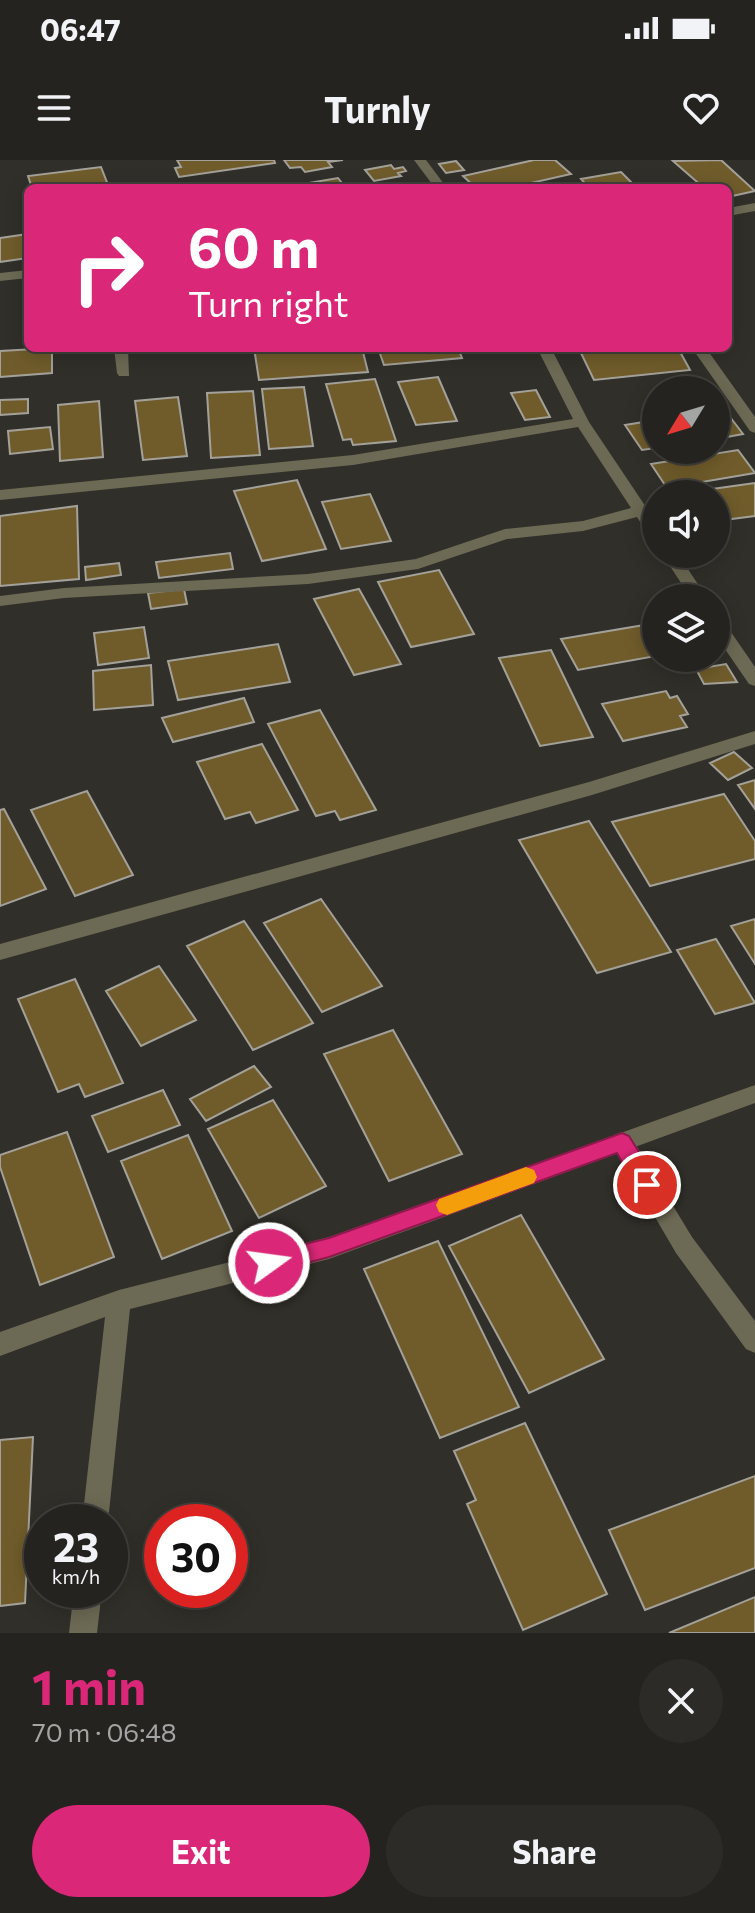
<!DOCTYPE html>
<meta charset="utf-8">
<style>
:root{--surface:#25231f;--page:#2d2b28;--text:#f1f3f6;--muted:#a3a4a4;--line:#42403d;--accent:#db2777}
body{margin:0;font-family:Commissioner,sans-serif;background:var(--page);color:var(--text);height:100vh;display:flex;flex-direction:column;font-size:30px;white-space:nowrap}
*{box-sizing:border-box;margin:0}
p{font-size:26px;color:var(--muted)}
.icon{flex:none;width:44px;height:44px;fill:none;stroke:currentColor;stroke-width:2;stroke-linecap:round;stroke-linejoin:round}
.map{position:relative;height:1473px;overflow:hidden}
.details{display:flex;flex-direction:column;background:var(--surface);flex:1}
.details>*{flex:none}
.guide{position:absolute;left:24px;top:24px;width:708px;height:168px;border-radius:12px;box-shadow:0 4px 20px #0003,0 0 0 2px var(--line);background:#db2777;color:#fff;overflow:hidden}
.needle{width:52px;rotate:232deg}
.buttons{position:absolute;left:642px;top:216px;display:grid;gap:16px}
.buttons a{display:grid;place-items:center;width:88px;height:88px;border-radius:50%;background:var(--surface);box-shadow:0 4px 20px #0003,0 0 0 2px var(--line);font-size:40px}
.speed{position:absolute;left:24px;top:1344px;display:flex;gap:16px;font-size:40px;font-weight:700;text-align:center}
.speed>*{display:grid;place-content:center;width:104px;height:104px;border-radius:50%;background:var(--surface);box-shadow:0 4px 20px #0003,0 0 0 2px var(--line);line-height:1}
.speed small{font-size:20px;font-weight:400}
.speed .limit{border:12px solid #d22;background:#fff;color:#111}
.pin{position:absolute;display:grid;place-items:center;width:68px;height:68px;color:#fff;margin:-34px;border:4px solid #fff;border-radius:50%;box-shadow:0 2px 8px #0007}
.me{position:absolute;width:88px;margin:-44px;rotate:76deg;stroke-linejoin:round;filter:drop-shadow(0 0 6px #0008)}
.turn{display:flex;align-items:center;gap:28px;height:168px;padding:0 32px;font-size:36px}
.turn .icon{width:104px;height:104px;stroke-width:2.5}
.turn b{display:block;font-size:56px;line-height:68px}
.round{display:grid;place-items:center;flex:none;width:84px;height:84px;border-radius:42px;background:var(--page)}
.headline{display:flex;align-items:center;justify-content:space-between;height:136px;padding:0 32px}
h1{font-size:48px;font-weight:700;line-height:60px;color:var(--accent)}
.cta{display:flex;gap:16px;margin-top:auto;padding:16px 32px}
.cta a{flex:1;height:92px;border-radius:48px;background:var(--accent);color:#fff;font-size:32px;font-weight:700;line-height:92px;text-align:center}
.cta a+a{background:var(--page);color:var(--text)}
.status{display:flex;justify-content:space-between;align-items:center;height:56px;padding:0 40px;background:var(--surface);direction:ltr}
.status svg{height:22px;fill:currentColor}
header{display:flex;justify-content:space-between;align-items:center;height:104px;padding:0 32px;background:var(--surface);font-size:36px;font-weight:700}
.map>svg:first-child{display:block}
.building{fill:#705c2b;stroke:#a3a19a;stroke-width:2}
.lines{fill:none;stroke-linecap:round;stroke-linejoin:round}
.service{fill:#6c6954;fill-rule:evenodd}
.minor{fill:#6c6954;fill-rule:evenodd}
.route{fill:#db2777;stroke:#8e194d;stroke-width:2}
.slow{fill:#f59e0b}
</style>
<div class="status"><b>06:47</b><svg viewBox="0 0 49 12"><path d="M0 12V9h3v3zM5 12V6h3v6zM10 12V3h3v9zM15 12V0h3v12zM26 1h20v11H26zM47 4h2v5h-2z"/></svg></div>
<header><svg class="icon" aria-label="menu" viewBox="0 0 24 24"><path d="M4 6h16M4 12h16M4 18h16"/></svg>Turnly<svg class="icon" aria-label="heart" viewBox="0 0 24 24"><path d="M12 20l-8-8c-3-5 5-10 8-4 3-6 11-1 8 4z"/></svg></header>
<div class="map">
<svg width="755" height="1473" viewBox="0 0 755 1473">
<rect width="100%" height="100%" fill="#312f29"/>
<path class="building" d="M177,0h97l1,3 -96,14 -4,-9 6,-1z
M284,0h59l-15,2 4,5 -27,5 -4,-5 -11,1z
M534,0h21l16,14 -62,14h-33l-13,-12z
M721,0l34,31 -27,6v-9h-24l-31,-27z
M456,1l8,9 -18,3 -7,-9z
M391,5l3,4 9,-2 3,4 -8,2 3,3 -27,5 -9,-11z
M101,7l7,18 -9,3h-67l-4,-12z
M621,12l16,16h-48l-8,-9z
M338,18l8,10h-40l-3,-4z
M28,74v24l-28,4v-24z
M52,188v25l-52,4v-26z
M254,188h108l6,24 -109,8z
M378,188h80l4,10 -78,7z
M635,188h43l12,22 -96,10 -13,-27z
M438,217l19,44 -41,4 -18,-43z
M375,219l21,62 -43,4 -2,-6 -8,1 -17,-56z
M304,227l9,59 -44,3 -7,-60z
M536,230l14,27 -25,3 -14,-27z
M253,231l7,64 -49,3 -4,-65z
M178,237l9,59 -44,4 -8,-59z
M28,239v14l-28,2v-15z
M99,241l4,56 -43,4 -2,-56z
M724,249l19,25 -27,5v-28z
M656,260v28l-14,2 -17,-25z
M50,267l3,22 -43,5 -2,-23z
M738,290l17,23 -88,15 -16,-24z
M297,320l29,69 -64,12 -28,-70z
M755,323v33l-39,5v-27h-40z
M370,334l21,47 -50,8 -19,-47z
M77,346l2,73 -79,7v-70z
M230,393l3,16 -74,9 -3,-16z
M119,403l2,12 -35,5 -1,-13z
M439,410l35,64 -63,13 -33,-65z
M184,429l3,15 -36,5 -3,-16z
M359,429l42,75 -47,11 -40,-76z
M656,463v33l-78,14 -17,-31z
M144,467l5,31 -51,7 -4,-32z
M278,484l12,38 -112,18 -10,-39z
M551,490l42,87 -53,9 -41,-88z
M726,504l11,18 -33,2 -8,-15z
M151,505l2,40 -59,5 -1,-39z
M666,531l4,7 7,-2 11,18 -8,2 7,11 -64,14 -21,-37z
M244,538l10,24 -81,20 -11,-24z
M320,550l56,100 -36,10 -5,-9 -19,5 -48,-92z
M262,584l36,66 -42,13 -6,-11 -25,7 -28,-57z
M734,592l18,16 -24,12 -18,-17z
M755,620v29l-17,-24z
M87,631l46,84 -58,21 -44,-86z
M724,634l31,47v18l-105,27 -38,-64z
M4,649l42,80 -46,17v-96z
M589,661l82,131 -74,21 -78,-133z
M321,739l61,87 -60,26 -58,-89z
M755,759v45l-24,-38z
M244,761l69,102 -60,27 -66,-104z
M716,779l39,64 -40,11 -38,-64z
M159,806l37,54 -55,26 -35,-55z
M75,819l48,104 -38,14 -6,-13 -21,8 -40,-93z
M393,870l69,124 -73,27 -65,-127z
M254,906l17,21 -65,34 -16,-22z
M163,930l17,35 -72,27 -16,-36z
M273,940l53,86 -67,32 -51,-89z
M67,972l47,125 -74,28 -40,-118v-12z
M188,975l44,96 -70,28 -41,-98z
M521,1055l83,144 -75,34 -80,-147z
M438,1081l81,166 -79,31 -76,-169z
M525,1263l82,171 -84,36 -56,-126 9,-4 -22,-49z
M33,1277l-8,166 -25,3v-166z
M755,1316v92l-110,42 -36,-80z
M755,1437v36h-86z"/>
<g class="lines">
<path class="service" d="M622,972l8,3 62,102 63,84v32l-9,-4 -70,-96 -65,-111 3,-7z"/>
<path class="minor" d="M414,0h12l21,28h-12z
M755,43v8l-27,5v-8z
M28,110v8l-28,3v-8z
M114,188h14l1,28h-10l-2,-3z
M537,188h14l38,74 67,100v17l-6,-2 -13,-20 -54,14 -76,8 -89,30 -110,15 -244,14 -64,8v-10l64,-8 244,-14 108,-15 89,-30 78,-8 48,-13 -53,-81 -225,38 -353,35v-10l353,-35 220,-36z
M692,188h14l49,69v16l-5,-2z
M662,394h16l29,44h-16z
M716,457l6,2 33,48v19l-6,-2 -33,-48z
M755,571v13l-163,51 -592,165v-16l589,-162z
M755,925v18l-426,156 -199,50 -22,213h-26l23,-205 -105,39v-24l119,-42 210,-53z
M74,1430h28l-5,43h-28z"/>
</g>
<path class="route" d="M622,973l7,3 26,42 3,7 -3,6c-20,7 -29,-24 -38,-38l-288,104 -60,16 -8,-3 -3,-7 3,-7 8,-3 60,-15z"/>
<path class="slow" d="M526,1007l8,3 3,7 -3,6 -87,32 -8,-3 -3,-7 3,-6z"/>
</svg>
<div class="buttons">
<a><svg class="needle" viewBox="-14 -14 28 28"><path d="M0-13l5 13h-10z" fill="#e53935"/><path d="M0 13l5-13h-10z" fill="#a3a4a4"/></svg></a>
<a><svg class="icon" aria-label="sound" viewBox="0 0 24 24"><path d="M4 9h4l5-4v14l-5-4H4zM17 9q2 3 0 6"/></svg></a>
<a><svg class="icon" aria-label="layers" viewBox="0 0 24 24"><path d="M12 4l9 5-9 5-9-5zM3 14l9 5 9-5"/></svg></a>
</div>
<div class="speed"><div>23<small>km/h</small></div><div class="limit">30</div></div>
<div class="pin" style="left:647px;top:1025px;background:#d93025"><svg class="icon" aria-label="arrive" viewBox="0 0 24 24"><path d="M6 21V4h12l-3 4 3 4H6"/></svg></div>
<svg class="me" style="left:269px;top:1103px" viewBox="-20 -20 40 40"><circle r="17" fill="#db2777" stroke="#fff" stroke-width="3"/><path d="M0-11L8 9 0 5-8 9z" fill="#fff"/></svg>
<div class="guide">
<div class="turn"><svg class="icon" aria-label="right" viewBox="0 0 24 24"><path d="M7 20v-9h11M14 6l5 5-5 5"/></svg><div><b>60 m</b>Turn right</div></div>
</div>
</div>
<section class="details">
<div class="headline"><div><h1>1 min</h1><p>70 m · 06:48</p></div><a class="round"><svg class="icon" aria-label="close" viewBox="0 0 24 24"><path d="M6 6l12 12M18 6L6 18"/></svg></a></div>
<div class="cta"><a>Exit</a><a>Share</a></div>
</section>
